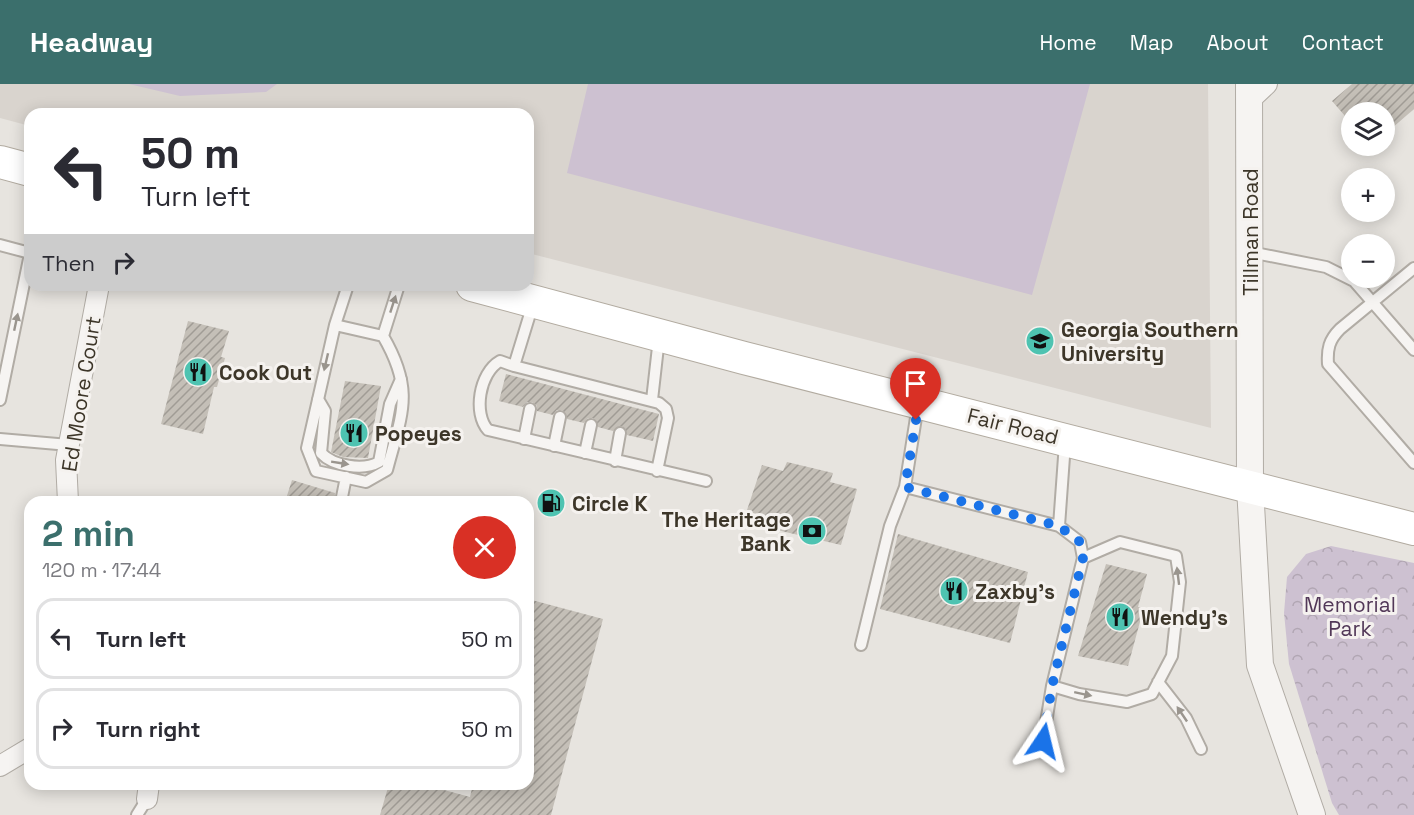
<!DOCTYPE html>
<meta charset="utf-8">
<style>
:root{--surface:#fff;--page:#f2f2f3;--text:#2b2b33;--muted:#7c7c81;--line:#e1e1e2;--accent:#3b6f6c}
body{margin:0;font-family:"Space Grotesk",sans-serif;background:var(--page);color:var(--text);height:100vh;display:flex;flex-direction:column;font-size:22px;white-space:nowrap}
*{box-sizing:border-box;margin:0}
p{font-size:20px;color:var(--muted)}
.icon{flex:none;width:33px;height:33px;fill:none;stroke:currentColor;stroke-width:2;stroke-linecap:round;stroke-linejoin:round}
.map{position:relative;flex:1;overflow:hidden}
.sheet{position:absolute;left:24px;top:412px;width:510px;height:294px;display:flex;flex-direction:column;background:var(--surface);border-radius:18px;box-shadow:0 3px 15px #0003}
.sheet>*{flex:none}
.top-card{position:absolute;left:24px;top:24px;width:510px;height:183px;border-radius:18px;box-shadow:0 3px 15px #0003;background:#fff;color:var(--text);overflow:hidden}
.tools{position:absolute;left:1341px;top:18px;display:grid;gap:12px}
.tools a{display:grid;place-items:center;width:54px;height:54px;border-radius:50%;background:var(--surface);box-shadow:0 3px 15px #0003;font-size:30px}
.pin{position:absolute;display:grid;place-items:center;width:51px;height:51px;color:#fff;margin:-62px -26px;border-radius:50% 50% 50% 0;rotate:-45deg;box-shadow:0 0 6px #0007}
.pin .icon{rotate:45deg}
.me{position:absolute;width:66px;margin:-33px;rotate:10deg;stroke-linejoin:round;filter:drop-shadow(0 0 4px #0008)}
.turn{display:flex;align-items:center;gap:21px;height:126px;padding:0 18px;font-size:27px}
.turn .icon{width:78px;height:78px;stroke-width:2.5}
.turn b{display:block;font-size:42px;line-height:51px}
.then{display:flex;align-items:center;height:57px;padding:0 18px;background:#0003;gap:12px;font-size:22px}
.round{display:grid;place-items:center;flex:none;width:63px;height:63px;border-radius:32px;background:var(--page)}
.head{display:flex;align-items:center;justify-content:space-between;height:102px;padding:0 18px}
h1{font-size:36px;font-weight:700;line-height:45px;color:var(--accent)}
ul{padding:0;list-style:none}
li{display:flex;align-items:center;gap:18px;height:81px;margin:0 12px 9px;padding:0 6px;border:3px solid var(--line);border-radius:18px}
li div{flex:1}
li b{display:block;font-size:22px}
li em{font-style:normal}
header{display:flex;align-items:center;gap:36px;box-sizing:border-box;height:84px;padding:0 30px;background:var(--accent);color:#fff}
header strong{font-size:28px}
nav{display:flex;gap:33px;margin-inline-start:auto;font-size:21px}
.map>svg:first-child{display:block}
.built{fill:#d9d4ce}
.park{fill:url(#park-crowns)}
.garden{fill:#cdc1d1}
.building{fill:url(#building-hatch)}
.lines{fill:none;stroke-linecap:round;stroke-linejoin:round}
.service-casing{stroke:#b1aca5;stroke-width:14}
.minor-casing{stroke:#b1aca5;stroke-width:22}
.tertiary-casing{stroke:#b1aca5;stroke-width:28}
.primary-casing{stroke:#b2aba0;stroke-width:34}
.service{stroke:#f6f4f2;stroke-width:10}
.minor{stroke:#f6f4f2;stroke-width:20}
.tertiary{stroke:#f6f4f2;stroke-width:26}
.primary{stroke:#fff;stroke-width:32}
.oneway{fill:#9a958e}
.route{stroke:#1a73e8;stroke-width:10;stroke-dasharray:0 18}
.labels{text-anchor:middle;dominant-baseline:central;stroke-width:6;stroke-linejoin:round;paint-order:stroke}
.street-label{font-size:21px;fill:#3d3629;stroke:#f5f2ef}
.poi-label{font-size:21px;font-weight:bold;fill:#3d3629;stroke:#f5f2ef;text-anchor:start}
.park-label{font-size:21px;fill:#523858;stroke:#f5f2ef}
</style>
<header>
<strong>Headway</strong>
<nav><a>Home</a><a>Map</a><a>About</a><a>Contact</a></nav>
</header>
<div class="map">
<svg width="1414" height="731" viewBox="0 0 1414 731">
<defs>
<pattern id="park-crowns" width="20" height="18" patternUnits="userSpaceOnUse" patternTransform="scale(1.5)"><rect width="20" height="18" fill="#cdc1d1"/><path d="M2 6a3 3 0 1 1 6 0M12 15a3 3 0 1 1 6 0" fill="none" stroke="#b1a6b3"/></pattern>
<pattern id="building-hatch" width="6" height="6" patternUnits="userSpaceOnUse" patternTransform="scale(1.5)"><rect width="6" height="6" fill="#c4bfb7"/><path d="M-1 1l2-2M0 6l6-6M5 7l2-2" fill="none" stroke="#a09c95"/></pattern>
</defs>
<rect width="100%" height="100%" fill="#e7e4df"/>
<path class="built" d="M0,0h1208l3,344 -683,-175v-139h-498v12l-30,-8z"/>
<path class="park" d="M1331,462l83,17v252h-75l-7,-12 -43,-139 -5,-51 3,-36 19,-23z"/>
<path class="garden" d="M129,0h148l-11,8 -86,4z
M588,0h502l-58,211 -465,-122z"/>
<path class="building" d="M1352,0h62v25l-30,26v-23h-32v12l-20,-23z
M188,237l41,10 -8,26 4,1 -8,29h-3l-11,47 -42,-10z
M506,290l153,40 -6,27 -26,-6 -5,-9 -9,5 -15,-4 -5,-9h-5l-4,5 -17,-4 -5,-9h-5l-4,5 -16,-4v-5l-5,-4h-5l-4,5 -24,-6z
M345,297l36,5 -13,72 -25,-1 -12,-5z
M787,378l46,11 -3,9 27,7 -16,56 -98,-23 19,-57 21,6z
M292,396l43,13 -1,9h-49z
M898,450l130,38 -18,71 -130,-34z
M1106,480l41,10 -9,33h6l-16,59 -50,-10z
M528,515l75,20 -52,196h-171l9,-31h33l48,13 3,-13h55z"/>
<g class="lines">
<g class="service-casing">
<path id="service" d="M0,161l30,8
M1250,168l76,15 28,14 60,69
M1414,184l-74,61c-11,11 -13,20 -12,35l86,99
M348,201l-13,40 -28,123 9,23 50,11 21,-12c15,-57 28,-79 -4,-134l16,-51
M533,220l-19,62 -14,-5c-21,12 -27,53 -12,69l218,51
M335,241l48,11
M514,282l145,37 7,6 2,9 -11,53
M318,315l7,12 -4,42c12,13 42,18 58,9l11,-58 11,-25
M0,316l30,-146
M652,316l7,-62
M918,321l-13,82 154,39 6,-83
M0,355l69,6
M524,355l6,-30
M554,362l6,-29
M585,369l6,-28
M615,377l5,-28
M341,418l5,-25
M1059,442l21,16 3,16 -31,128 27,8 48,8 25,-8 20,-38 8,-74 -4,-26 -56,-14 -37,16
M861,561l29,-119 15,-39
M1158,598l28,36 15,31
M1043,657l9,-55
M137,731l10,-16"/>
</g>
<g class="minor-casing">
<path id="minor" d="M1250,16l17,-16
M68,418l-2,-42 33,-175
M0,682l30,-18
M147,715l2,-15"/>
</g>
<g class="tertiary-casing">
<path id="tertiary" d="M1249,0l1,403 10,178 52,150"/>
</g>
<g class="primary-casing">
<path id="primary" d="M0,78l30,8
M472,201l272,73 670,171"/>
</g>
<use href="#service" class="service"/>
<use href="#minor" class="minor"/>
<use href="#tertiary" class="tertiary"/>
<use href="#primary" class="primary"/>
</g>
<defs><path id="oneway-solid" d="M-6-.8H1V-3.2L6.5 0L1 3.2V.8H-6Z" transform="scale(1.5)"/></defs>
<g class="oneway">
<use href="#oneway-solid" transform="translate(393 220) rotate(-72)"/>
<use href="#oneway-solid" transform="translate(16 238) rotate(-78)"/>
<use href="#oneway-solid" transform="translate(326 278) rotate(103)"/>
<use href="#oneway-solid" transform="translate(340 379) rotate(9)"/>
<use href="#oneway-solid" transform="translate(1178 492) rotate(-97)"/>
<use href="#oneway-solid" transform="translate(1083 610) rotate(12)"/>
<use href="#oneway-solid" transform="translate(1182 630) rotate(-124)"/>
</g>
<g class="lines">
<path class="route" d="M916,336l-11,67 154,39 21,16 3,16 -31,128 -9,55"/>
</g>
<defs>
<g id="university-disc" transform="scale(1.5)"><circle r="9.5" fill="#4ec3b1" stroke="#f5f2ef"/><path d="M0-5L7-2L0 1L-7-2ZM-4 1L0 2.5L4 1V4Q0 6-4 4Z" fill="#111"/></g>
<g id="restaurant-disc" transform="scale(1.5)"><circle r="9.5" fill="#4ec3b1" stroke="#f5f2ef"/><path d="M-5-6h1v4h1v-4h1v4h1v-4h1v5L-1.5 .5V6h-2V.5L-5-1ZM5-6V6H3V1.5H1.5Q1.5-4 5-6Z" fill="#111"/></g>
<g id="fuel-disc" transform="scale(1.5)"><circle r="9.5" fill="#4ec3b1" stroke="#f5f2ef"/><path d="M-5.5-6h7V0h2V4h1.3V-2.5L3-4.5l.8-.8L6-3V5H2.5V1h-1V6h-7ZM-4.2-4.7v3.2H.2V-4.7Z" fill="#111"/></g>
<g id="bank-disc" transform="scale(1.5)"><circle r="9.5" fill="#4ec3b1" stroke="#f5f2ef"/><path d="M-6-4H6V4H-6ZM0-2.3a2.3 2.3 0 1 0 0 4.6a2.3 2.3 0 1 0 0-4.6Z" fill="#111"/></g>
</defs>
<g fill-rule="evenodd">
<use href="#university-disc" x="1040" y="257"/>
<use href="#restaurant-disc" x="198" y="288"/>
<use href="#restaurant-disc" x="354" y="349"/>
<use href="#fuel-disc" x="551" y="419"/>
<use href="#bank-disc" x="812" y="447"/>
<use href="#restaurant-disc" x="954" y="507"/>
<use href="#restaurant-disc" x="1120" y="533"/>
</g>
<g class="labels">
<g class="street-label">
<text transform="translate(1250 148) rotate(-90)">Tillman Road</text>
<text transform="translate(81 310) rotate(-81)">Ed Moore Court</text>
<text transform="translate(1013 342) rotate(14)">Fair Road</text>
</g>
<g class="poi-label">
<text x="1061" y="245">Georgia Southern<tspan x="1061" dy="24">University</tspan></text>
<text x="219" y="288">Cook Out</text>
<text x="375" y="349">Popeyes</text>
<text x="572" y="419">Circle K</text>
<text x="791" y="435" text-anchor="end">The Heritage<tspan x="791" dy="24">Bank</tspan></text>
<text x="975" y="507">Zaxby's</text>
<text x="1141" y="533">Wendy's</text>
</g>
<g class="park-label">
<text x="1350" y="520">Memorial<tspan x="1350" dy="24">Park</tspan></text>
</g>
</g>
</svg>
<div class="tools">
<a><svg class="icon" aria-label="layers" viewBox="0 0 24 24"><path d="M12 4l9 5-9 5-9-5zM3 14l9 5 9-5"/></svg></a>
<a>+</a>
<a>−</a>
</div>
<div class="pin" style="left:916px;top:336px;background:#d93025"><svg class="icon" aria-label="arrive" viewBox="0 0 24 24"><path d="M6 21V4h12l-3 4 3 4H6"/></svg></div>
<svg class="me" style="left:1043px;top:657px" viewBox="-20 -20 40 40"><path d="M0-17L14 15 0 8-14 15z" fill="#1a73e8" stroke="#fff" stroke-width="4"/></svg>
<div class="top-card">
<div class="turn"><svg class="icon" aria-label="left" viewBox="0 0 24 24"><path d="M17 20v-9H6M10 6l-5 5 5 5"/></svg><div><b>50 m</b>Turn left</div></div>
<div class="then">Then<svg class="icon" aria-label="right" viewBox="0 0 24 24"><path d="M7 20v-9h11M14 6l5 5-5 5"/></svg></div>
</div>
<section class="sheet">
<div class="head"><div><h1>2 min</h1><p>120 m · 17:44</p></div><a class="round" style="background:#d93025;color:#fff"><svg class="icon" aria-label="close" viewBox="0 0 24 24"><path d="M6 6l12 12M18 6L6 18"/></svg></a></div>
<ul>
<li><svg class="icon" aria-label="left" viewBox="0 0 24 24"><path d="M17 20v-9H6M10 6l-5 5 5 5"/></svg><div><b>Turn left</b></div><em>50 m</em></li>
<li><svg class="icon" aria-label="right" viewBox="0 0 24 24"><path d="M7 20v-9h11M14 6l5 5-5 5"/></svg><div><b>Turn right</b></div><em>50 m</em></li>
</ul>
</section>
</div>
